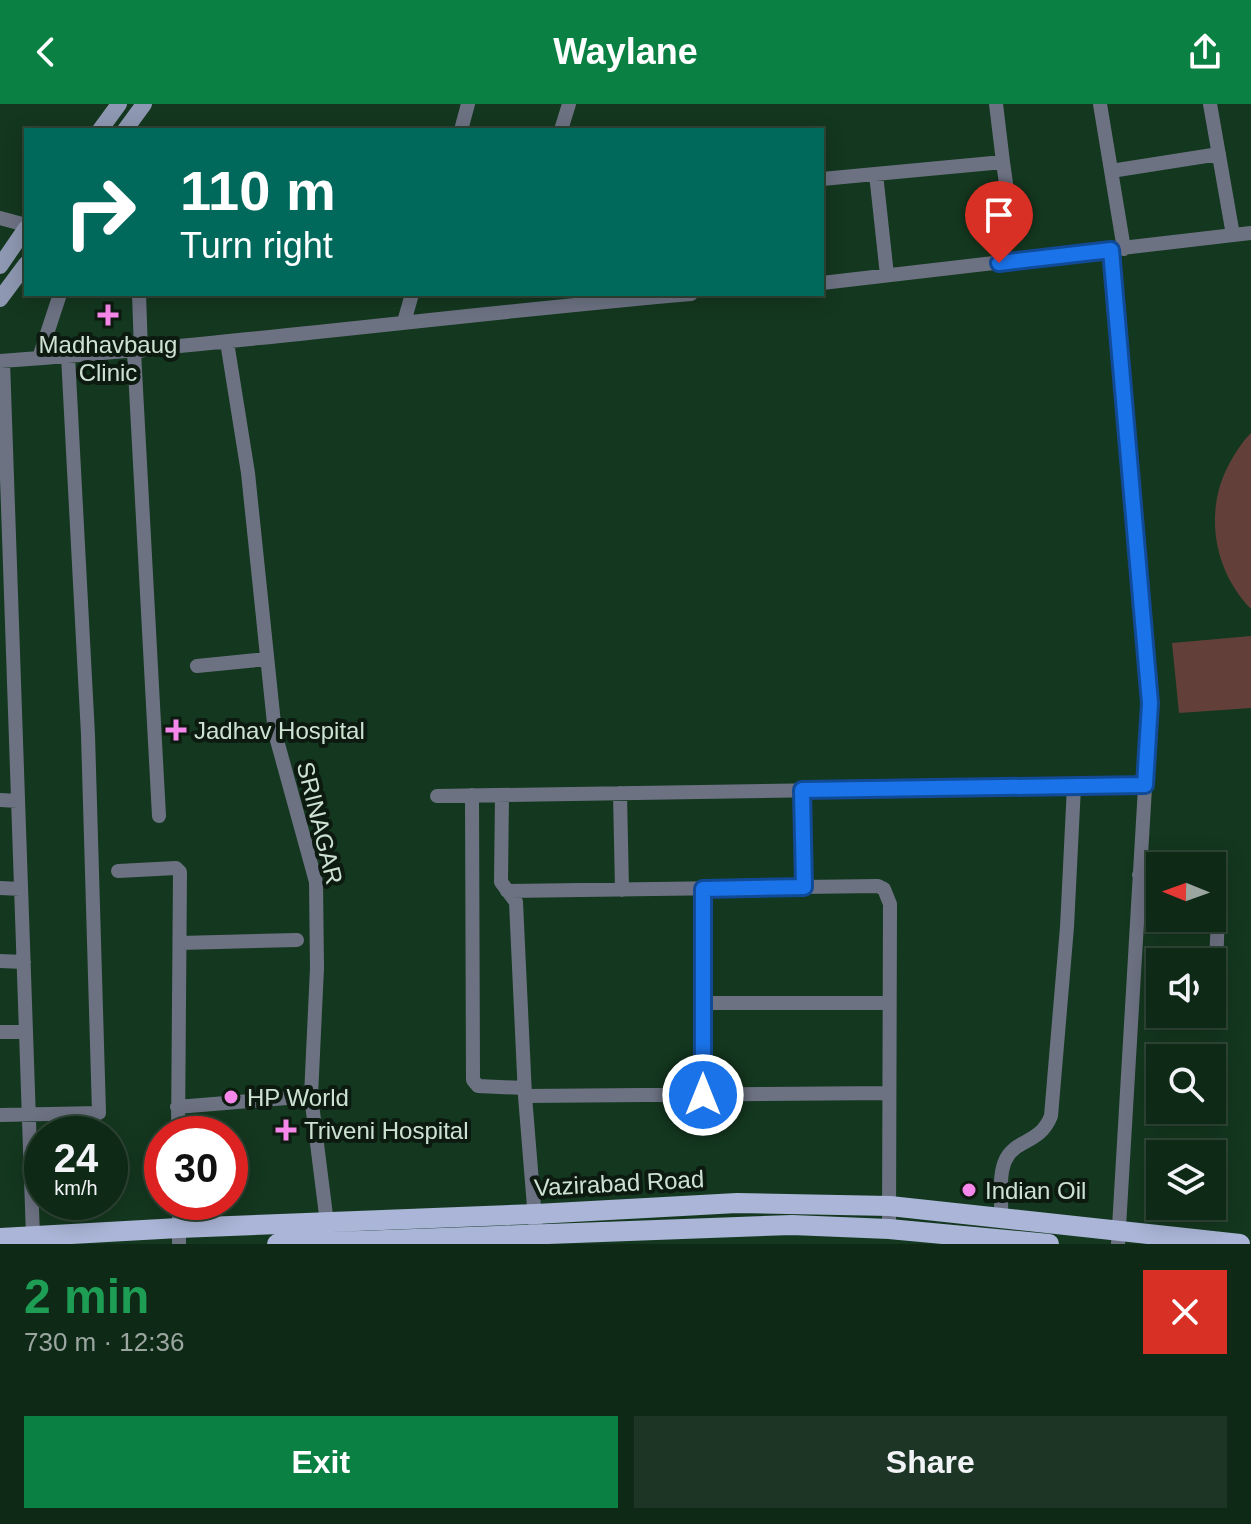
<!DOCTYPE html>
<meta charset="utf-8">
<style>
:root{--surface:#0f2917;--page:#1d3524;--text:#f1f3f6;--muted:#9ba6a1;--line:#2f4536;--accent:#0b8043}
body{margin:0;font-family:Helvetica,sans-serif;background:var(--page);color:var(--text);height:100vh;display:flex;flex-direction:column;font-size:30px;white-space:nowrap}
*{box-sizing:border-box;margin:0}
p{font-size:26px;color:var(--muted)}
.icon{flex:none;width:44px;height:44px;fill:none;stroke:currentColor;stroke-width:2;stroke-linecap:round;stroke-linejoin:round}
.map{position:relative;height:1140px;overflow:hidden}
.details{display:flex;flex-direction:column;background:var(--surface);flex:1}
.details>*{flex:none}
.top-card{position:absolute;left:24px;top:24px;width:800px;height:168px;border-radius:0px;box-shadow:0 4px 20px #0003,0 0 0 2px var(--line);background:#00695c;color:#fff;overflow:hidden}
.needle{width:52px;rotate:271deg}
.fabs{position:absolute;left:1146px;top:748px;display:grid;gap:16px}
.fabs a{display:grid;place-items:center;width:80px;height:80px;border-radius:0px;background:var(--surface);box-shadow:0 4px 20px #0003,0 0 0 2px var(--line);font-size:40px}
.speed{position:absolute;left:24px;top:1012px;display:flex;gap:16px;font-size:40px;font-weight:700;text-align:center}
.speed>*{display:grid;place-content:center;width:104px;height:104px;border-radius:50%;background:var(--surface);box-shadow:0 4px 20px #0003,0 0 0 2px var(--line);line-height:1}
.speed small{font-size:20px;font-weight:400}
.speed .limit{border:12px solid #d22;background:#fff;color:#111}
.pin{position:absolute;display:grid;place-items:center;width:68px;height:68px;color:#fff;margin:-82px -34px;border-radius:50% 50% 50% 0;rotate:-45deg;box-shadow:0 0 8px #0007}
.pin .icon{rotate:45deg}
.me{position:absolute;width:88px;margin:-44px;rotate:0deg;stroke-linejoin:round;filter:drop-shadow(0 0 6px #0008)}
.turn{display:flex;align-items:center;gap:28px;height:168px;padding:0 24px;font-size:36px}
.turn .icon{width:104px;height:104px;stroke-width:2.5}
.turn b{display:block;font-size:56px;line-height:68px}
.round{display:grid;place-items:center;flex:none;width:84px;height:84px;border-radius:0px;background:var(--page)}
.headline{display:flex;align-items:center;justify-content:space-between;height:136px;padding:0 24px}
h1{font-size:48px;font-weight:600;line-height:60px;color:#1e9e55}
.primary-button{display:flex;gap:16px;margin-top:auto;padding:16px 24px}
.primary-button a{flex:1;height:92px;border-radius:0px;background:var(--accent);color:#fff;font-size:32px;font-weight:600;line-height:92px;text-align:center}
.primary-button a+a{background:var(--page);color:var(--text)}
header{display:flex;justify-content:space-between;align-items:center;height:104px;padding:0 24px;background:var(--accent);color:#fff;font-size:36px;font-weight:600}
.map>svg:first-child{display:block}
.green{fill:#624039}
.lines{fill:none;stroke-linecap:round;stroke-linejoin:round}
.minor{stroke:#6d7283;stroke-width:14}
.secondary{stroke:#8f98b2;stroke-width:16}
.primary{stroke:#aab5d7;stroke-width:20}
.route-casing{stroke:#114b97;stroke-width:20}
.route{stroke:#1a73e8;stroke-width:14}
.poi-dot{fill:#f788eb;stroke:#0c1a10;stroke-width:3}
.labels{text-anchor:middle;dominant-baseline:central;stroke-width:8;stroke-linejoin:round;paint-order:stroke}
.poi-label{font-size:24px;fill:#cee2d2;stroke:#0c1a10;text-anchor:start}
.street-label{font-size:24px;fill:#cee2d2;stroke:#0c1a10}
</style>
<header><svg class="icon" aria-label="back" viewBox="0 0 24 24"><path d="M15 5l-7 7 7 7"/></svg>Waylane<svg class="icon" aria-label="share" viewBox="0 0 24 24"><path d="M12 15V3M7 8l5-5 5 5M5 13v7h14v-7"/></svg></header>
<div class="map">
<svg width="1251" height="1140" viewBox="0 0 1251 1140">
<rect width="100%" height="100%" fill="#14371f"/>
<path class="green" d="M1251,329v176c-39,-40 -48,-102 -19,-150 6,-10 11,-18 19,-26z
M1251,532v72l-72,5 -7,-70z"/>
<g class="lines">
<path class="minor" d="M1100,0l24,145
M1210,0l23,131
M461,26l7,-26
M561,26l8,-26
M1003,58l10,72
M1111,67l108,-17
M876,70l11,101
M822,75l181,-17 -7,-58
M0,114l26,7
M1111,146l39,453 -32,541
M822,179l429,-50
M139,190l2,57
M404,218l8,-28
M227,238l21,131 27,260 41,149 1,86 -6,128 17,135
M134,248l25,464
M39,254l21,-64
M0,257c231,-16 461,-47 691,-67
M3,257l30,876 3,6
M197,562l70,-7
M802,686l2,97
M620,689l2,97
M472,691l1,285 5,6 46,2
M502,691l-1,87 15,20 9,194 12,148
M437,692l708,-11
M0,696l18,1
M118,767l58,-3 4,4 -2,262
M1139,771l21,1
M1212,775l7,6 -4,110
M0,784l21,1
M703,785v206
M507,787l371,-5 6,3 6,15 -1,325
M180,839l117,-3
M0,857l24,1
M703,899h186
M0,928h26
M525,992l364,-3
M177,1003l134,-11
M0,1011l99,-2 -11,-378 -20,-379
M179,1098v42
M1001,1112c1,-17 -3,-42 5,-57 10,-20 34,-15 45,-43l16,-189 7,-141"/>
<path class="secondary" d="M100,26l19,-26
M125,26l19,-26
M0,162l26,-38
M0,195l26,-35"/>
<path class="primary" d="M0,1134l179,-10 357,-14 201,-11 153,3 350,38
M277,1140l515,-19 97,4 160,15"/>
</g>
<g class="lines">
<g class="route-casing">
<path id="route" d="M703,991v-206l101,-2 -2,-97 343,-5 5,-82 -39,-453 -112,13"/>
</g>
<use href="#route" class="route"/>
</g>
<g class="poi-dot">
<path d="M104 199h8v8h8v8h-8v8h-8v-8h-8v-8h8z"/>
<path d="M172 614h8v8h8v8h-8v8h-8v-8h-8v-8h8z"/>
<circle cx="231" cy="993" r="8"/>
<path d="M282 1014h8v8h8v8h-8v8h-8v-8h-8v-8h8z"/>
<circle cx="969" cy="1086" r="8"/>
</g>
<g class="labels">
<g class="poi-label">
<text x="108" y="240" text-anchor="middle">Madhavbaug<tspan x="108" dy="28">Clinic</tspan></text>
<text x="194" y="626">Jadhav Hospital</text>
<text x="247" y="993">HP World</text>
<text x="304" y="1026">Triveni Hospital</text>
<text x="985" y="1086">Indian Oil</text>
</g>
<g class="street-label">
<text transform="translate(320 719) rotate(76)">SRINAGAR</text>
<text transform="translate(619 1079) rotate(-3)">Vazirabad Road</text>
</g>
</g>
</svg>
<div class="fabs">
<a><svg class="needle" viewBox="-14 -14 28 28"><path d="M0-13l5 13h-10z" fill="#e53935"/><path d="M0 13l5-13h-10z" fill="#9ba6a1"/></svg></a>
<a><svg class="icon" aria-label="sound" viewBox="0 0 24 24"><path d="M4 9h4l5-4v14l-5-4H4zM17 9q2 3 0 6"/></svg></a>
<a><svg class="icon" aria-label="search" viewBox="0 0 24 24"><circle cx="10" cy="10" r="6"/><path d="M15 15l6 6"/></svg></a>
<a><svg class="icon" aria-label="layers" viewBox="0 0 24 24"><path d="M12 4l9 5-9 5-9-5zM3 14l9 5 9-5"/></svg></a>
</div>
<div class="speed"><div>24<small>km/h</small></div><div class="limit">30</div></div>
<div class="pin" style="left:999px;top:159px;background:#d93025"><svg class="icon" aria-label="arrive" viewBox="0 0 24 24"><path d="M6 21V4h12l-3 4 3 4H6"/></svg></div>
<svg class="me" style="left:703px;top:991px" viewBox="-20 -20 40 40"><circle r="17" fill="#1a73e8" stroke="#fff" stroke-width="3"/><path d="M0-11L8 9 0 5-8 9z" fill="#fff"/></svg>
<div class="top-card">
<div class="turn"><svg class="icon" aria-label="right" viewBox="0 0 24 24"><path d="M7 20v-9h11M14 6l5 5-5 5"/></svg><div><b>110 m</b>Turn right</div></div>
</div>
</div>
<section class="details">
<div class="headline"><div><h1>2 min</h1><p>730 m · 12:36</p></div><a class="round" style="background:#d93025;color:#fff"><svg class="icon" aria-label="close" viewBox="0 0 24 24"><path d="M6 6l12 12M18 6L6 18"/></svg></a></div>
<div class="primary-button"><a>Exit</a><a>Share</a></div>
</section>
